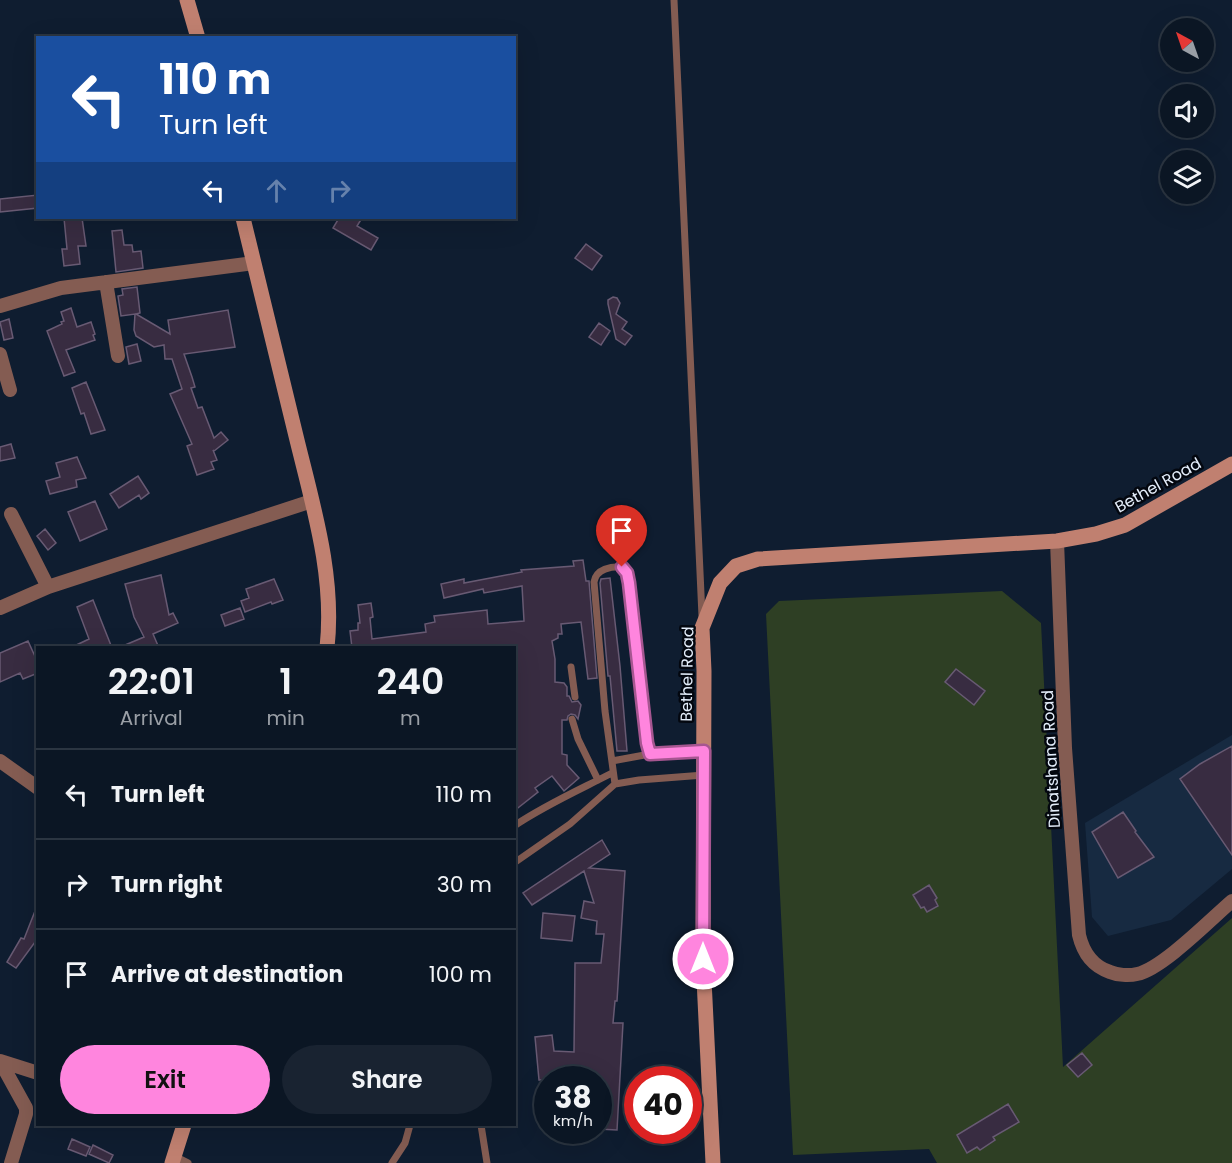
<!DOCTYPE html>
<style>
:root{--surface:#0b1624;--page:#192331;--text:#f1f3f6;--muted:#9a9fa6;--line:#2b3541;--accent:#ff85de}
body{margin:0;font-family:Poppins,sans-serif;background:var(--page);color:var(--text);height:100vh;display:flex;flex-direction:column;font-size:22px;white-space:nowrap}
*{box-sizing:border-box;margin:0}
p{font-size:20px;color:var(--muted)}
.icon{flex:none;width:33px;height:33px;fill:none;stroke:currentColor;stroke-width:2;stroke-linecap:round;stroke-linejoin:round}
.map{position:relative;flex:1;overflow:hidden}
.drawer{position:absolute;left:36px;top:646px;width:480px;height:480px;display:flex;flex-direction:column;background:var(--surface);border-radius:0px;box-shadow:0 6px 24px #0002,0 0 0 2px var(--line)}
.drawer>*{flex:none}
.guide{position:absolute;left:36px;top:36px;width:480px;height:183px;border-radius:0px;box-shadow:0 6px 24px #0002,0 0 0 2px var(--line);background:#1a4fa0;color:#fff;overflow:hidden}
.needle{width:39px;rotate:320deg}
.controls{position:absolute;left:1160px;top:18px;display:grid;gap:12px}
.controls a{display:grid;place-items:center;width:54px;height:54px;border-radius:50%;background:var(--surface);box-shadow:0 6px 24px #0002,0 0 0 2px var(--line);font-size:30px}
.speed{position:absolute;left:534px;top:1066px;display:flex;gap:12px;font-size:30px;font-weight:700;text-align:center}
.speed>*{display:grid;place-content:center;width:78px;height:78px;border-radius:50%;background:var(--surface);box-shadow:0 6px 24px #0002,0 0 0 2px var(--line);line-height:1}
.speed small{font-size:15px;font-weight:400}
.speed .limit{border:9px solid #d22;background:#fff;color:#111}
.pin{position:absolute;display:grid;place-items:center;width:51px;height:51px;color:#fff;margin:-62px -26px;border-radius:50% 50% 50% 0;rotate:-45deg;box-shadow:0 0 6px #0007}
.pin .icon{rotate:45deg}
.me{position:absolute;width:66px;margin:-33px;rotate:0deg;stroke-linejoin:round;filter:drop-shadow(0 0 4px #0008)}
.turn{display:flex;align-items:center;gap:21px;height:126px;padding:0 24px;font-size:27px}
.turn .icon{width:78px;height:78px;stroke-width:2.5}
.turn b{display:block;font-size:42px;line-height:51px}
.lanes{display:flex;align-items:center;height:57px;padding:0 24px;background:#0003;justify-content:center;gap:30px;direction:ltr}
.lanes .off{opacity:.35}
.eta{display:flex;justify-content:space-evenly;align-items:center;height:102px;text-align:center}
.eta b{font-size:36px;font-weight:600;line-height:42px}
.action{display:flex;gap:12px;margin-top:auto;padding:12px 24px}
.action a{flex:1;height:69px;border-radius:36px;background:var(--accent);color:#111;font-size:24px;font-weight:600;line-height:69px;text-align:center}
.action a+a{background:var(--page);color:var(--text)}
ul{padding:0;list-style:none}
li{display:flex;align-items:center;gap:18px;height:90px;padding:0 24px;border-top:2px solid var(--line)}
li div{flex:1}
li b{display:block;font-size:22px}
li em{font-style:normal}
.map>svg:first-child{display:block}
.built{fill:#172a41}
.green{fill:#2e3f24}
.building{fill:#382c41;stroke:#685a73;stroke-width:1.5}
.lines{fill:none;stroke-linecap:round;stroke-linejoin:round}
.lane{stroke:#845c52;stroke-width:7}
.street{stroke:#845c52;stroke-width:14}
.secondary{stroke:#c08070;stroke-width:15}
.route-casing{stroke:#a65690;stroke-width:15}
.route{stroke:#ff85de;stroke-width:10}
.labels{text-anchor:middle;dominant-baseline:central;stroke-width:5;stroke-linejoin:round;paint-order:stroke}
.street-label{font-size:16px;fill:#e4eefb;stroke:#03070f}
</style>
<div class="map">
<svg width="1232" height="1163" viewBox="0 0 1232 1163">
<rect width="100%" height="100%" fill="#0f1d30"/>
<path class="built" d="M1232,735v134l-61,51 -63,16 -16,-19 -7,-94z"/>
<path class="green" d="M1002,591l39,32 22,444 169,-149v245h-295l-8,-14 -136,6 -27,-541 13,-13z"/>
<path class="building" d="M38,195v13l-38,4v-13z
M64,218h18l4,28h-8l2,18 -16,2 -2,-17h5z
M339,218h23l-5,8 21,12 -7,12 -38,-22z
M122,230l2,15h8l1,7 8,-1 2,17 -27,4 -4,-41z
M586,244l16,12 -10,14 -17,-12z
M137,287l3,26 -4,1 34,20 -2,-14 60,-10 7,37 -51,7 8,23 3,10 -4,1 7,20 4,-1 12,31 7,-6 7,8 -14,11 -1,-1 4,10 -6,2 3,7 -17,6 -10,-29 5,-2 -22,-50 12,-5 -10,-30h-7l-1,-14 -10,2 -18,-11 -2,-6 1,-16 -14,2 -3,-20 5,-1 -1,-6z
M613,297l4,1 3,5 -4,11 11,8 -5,7 10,7 -7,9 -9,-6 -8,-35v-4z
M71,308l6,19 14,-5 4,12 -2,1 2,5 -29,10 9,22 -11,4 -17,-45 15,-7 -1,-2 3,-1 -3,-9z
M9,319l4,19 -9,2 -4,-18z
M599,323l11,8 -9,14 -12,-8z
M137,344l4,17 -12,3 -3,-17z
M86,382l19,48 -14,4 -7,-21 -3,1 -9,-26z
M11,444l4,14 -15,3v-14z
M77,457l9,21 -10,2 1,7 -27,7 -4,-13 14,-4 -4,-14z
M138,476l11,17 -8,6 -2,-4 -20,13 -9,-14z
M95,501l12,28 -27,12 -12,-29z
M45,529l11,14 -8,7 -11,-14z
M583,560l3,21h3l8,97 -9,1 -7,-57 -20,2 1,10h-4v4l-6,3 3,18v23l9,1 3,4v9h2l3,6 6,-1 3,4 -3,14 -3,-4 -4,-1 -3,2 -1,4h-5v34l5,1v10l12,13 -15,13 -12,-15 -17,12 3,4 -24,19v-163h-34v-2l-14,2h-114l-2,-17 8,-1v-7h2l-2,-18 13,-2 2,14 -3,1 2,21 54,-7 -1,-8 10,-2 -1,-6 53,-6 1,14 36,-3 -2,-35 -38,7 -1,-4 -39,9 -3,-14 23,-5v4l58,-11 -1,-2 53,-4 -1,-5z
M161,575l8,40 4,-2 5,10 -25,11 6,14h-41l26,-11 -10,-20 -9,-33z
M610,578l10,88 7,85h-10l-7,-75h-2l-8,-93 1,-4z
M274,579l9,21 -11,4 -1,-2 -26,10 -4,-11 8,-3 -3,-9z
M93,600l19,48h-42l19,-9 -12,-32z
M240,608l4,11 -19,7 -4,-11z
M28,641l10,22v10l-15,6 -3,-6 -20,9v-29z
M956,669l29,22 -11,14 -29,-23z
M1232,746v109l-52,-76 20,-15z
M1123,812l13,19 -1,1 19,25 -36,21 -26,-46z
M602,840l8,14 -21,14 36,3 -8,130h-2l-2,22h10l-6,107 -19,-1v-49h-59l-4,-43 17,-2 2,16 20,1 1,-89h26l3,-29h-8l1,-13 -16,-3 3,-17 10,2 -10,-32 -52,34 -9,-12z
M929,885l8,13 -2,2 3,6 -11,6 -3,-5 -3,1 -8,-13z
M37,906l1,32 -22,30 -9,-6 14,-24 3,1z
M543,913l32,3 -3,25 -31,-3z
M1082,1053l10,12 -14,12 -11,-12z
M1008,1104l11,18 -26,15 2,3 -15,10 -3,-3 -10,6 -10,-18z
M72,1139l18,8 -4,9 -18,-7z
M93,1145l20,10 -4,8 -20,-9z"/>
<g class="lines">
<path class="lane" d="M674,0l28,616
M571,667l4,30
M572,719l6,20 20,41
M612,761l38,-7
M704,775l-65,5 -24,4 -10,-73 -11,-129c2,-13 17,-16 29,-15l4,6 20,170 3,11 54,-3
M514,826c31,-21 65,-36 98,-53
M514,863l56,-39 45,-40
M481,1125l6,38
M174,1156l14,7
M392,1163l13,-20 5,-18"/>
<path class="street" d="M106,282l12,74
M0,306l61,-18 193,-25
M0,354l10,36
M11,514l37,73 264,-86
M1057,541l8,207 14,187c4,17 13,31 31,37 7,3 19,4 27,2 25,-5 74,-55 95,-73
M0,608l48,-21
M0,761l38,27
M0,1061l26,47v6l-15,49
M0,1061l38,12"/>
<path class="secondary" d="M187,0l11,38
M243,218c18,72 35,145 53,218 17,70 39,140 31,212
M172,1163l12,-38
M713,1163l-10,-204 1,-288 -2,-43 18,-45 16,-17 22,-7 299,-18 39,-7 29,-9 107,-61"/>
</g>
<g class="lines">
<g class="route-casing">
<path id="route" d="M622,567l5,6 2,10 18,160 3,11 54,-3 -1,208"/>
</g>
<use href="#route" class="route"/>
</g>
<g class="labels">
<g class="street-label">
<text transform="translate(1158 485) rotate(-29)">Bethel Road</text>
<text transform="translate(687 674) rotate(-89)">Bethel Road</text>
<text transform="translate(1051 759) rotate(-93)">Dinatshana Road</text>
</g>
</g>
</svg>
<div class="controls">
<a><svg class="needle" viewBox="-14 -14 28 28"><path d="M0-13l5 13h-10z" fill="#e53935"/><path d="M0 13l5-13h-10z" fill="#9a9fa6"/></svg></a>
<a><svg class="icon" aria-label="sound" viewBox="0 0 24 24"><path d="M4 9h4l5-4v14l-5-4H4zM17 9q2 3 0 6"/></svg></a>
<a><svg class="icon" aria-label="layers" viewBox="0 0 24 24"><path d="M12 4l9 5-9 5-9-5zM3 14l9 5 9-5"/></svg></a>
</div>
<div class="speed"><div>38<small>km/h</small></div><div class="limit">40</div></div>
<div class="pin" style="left:622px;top:567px;background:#d93025"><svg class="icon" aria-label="arrive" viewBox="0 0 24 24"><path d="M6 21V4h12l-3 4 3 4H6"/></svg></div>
<svg class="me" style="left:703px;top:959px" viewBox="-20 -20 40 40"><circle r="17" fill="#ff85de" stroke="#fff" stroke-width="3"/><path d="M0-11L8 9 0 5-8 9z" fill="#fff"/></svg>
<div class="guide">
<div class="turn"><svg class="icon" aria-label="left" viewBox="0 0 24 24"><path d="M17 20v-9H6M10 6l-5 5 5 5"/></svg><div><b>110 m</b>Turn left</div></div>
<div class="lanes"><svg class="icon" aria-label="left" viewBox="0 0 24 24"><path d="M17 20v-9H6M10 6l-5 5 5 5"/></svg><svg class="icon off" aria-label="ahead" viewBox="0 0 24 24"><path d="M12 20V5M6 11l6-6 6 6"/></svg><svg class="icon off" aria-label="right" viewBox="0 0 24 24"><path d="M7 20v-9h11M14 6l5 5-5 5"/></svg></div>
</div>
<section class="drawer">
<div class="eta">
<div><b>22:01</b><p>Arrival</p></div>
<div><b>1</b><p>min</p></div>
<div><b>240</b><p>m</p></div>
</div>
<ul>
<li><svg class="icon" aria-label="left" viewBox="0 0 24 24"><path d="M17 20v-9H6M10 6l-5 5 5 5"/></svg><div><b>Turn left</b></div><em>110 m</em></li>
<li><svg class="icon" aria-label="right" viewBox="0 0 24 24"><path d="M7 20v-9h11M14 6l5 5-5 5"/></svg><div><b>Turn right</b></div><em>30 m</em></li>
<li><svg class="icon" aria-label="arrive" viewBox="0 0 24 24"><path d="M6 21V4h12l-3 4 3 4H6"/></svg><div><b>Arrive at destination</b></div><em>100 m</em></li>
</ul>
<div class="action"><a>Exit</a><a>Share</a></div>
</section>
</div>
